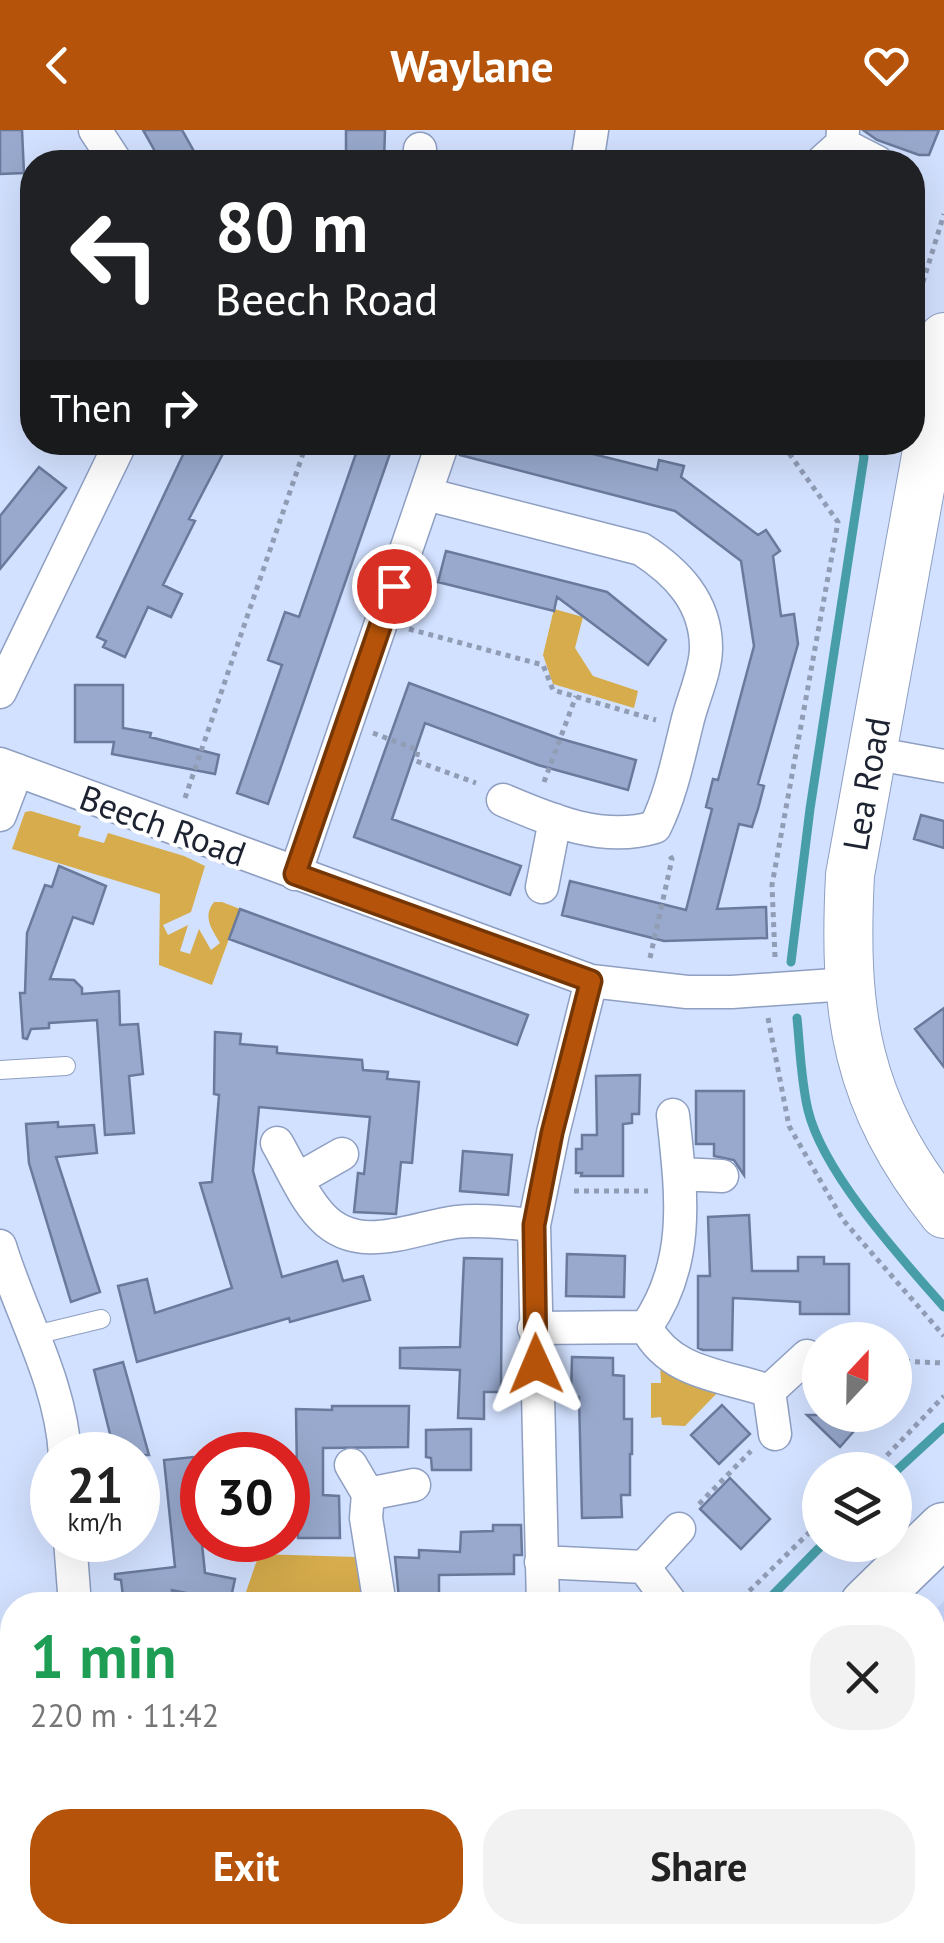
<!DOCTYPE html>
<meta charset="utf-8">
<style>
:root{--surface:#fff;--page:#f2f2f2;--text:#222;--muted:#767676;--accent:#b45309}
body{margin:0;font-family:"PT Sans",sans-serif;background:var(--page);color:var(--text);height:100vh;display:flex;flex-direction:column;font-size:38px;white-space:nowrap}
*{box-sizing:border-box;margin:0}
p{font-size:32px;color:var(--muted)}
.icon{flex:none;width:55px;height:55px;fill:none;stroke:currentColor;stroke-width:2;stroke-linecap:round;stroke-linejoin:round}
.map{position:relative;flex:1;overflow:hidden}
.side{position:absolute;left:0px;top:1462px;width:945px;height:352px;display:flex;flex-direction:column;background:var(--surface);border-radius:40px 40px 0 0;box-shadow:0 10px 40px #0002}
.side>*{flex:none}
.hud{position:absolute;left:20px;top:20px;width:905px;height:305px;border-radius:40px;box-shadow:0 10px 40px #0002;background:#202124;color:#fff;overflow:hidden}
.needle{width:65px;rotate:22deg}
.tools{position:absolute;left:802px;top:1192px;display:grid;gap:20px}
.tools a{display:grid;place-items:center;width:110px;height:110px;border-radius:50%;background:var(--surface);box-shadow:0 10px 40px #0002;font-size:50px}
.speed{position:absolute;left:30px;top:1302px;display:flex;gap:20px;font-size:50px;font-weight:700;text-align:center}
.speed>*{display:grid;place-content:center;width:130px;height:130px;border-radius:50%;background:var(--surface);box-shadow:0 10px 40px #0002;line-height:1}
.speed small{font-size:25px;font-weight:400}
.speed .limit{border:15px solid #d22;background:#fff;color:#111}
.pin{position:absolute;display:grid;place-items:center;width:85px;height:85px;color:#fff;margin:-42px;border:5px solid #fff;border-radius:50%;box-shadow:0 2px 10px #0007}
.me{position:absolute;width:110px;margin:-55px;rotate:359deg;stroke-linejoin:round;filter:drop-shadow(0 0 8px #0008)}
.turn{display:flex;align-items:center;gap:35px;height:210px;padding:0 30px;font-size:45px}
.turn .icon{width:130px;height:130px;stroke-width:2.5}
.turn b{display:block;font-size:70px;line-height:85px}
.then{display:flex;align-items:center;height:95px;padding:0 30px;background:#0003;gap:20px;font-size:38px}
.round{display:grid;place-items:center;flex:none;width:105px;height:105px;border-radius:40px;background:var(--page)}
.head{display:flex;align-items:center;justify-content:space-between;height:170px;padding:0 30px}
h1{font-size:60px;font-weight:600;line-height:75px;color:#1e9e55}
.cta{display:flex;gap:20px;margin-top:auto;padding:20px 30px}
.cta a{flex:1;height:115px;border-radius:40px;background:var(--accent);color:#fff;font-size:40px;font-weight:600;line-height:115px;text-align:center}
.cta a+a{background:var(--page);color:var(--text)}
header{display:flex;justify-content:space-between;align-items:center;height:130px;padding:0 30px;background:var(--accent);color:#fff;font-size:45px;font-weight:600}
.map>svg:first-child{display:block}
.built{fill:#c4d4f8}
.green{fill:#d6ac4c}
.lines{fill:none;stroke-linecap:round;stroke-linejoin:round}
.stream{stroke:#479ea8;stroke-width:9}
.building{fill:#98a9cd;stroke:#6a7a9c;stroke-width:2.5}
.lane-casing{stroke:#8e9fc2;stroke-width:20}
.street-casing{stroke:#8e9fc2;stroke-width:35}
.secondary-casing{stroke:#8e9fc2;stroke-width:50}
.primary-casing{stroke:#8e9fc2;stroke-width:55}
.path{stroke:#919cb5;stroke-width:5;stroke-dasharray:5 5;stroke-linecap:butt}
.lane{stroke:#fff;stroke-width:18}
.street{stroke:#fff;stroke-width:32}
.secondary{stroke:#fff;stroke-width:48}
.primary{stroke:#fff;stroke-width:52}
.route-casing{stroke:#753606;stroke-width:25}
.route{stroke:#b45309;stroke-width:18}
.labels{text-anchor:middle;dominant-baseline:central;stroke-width:8;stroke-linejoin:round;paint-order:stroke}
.street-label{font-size:35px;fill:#1d2331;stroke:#fff}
</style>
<header><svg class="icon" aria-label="back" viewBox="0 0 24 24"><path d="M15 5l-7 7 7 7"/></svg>Waylane<svg class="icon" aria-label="heart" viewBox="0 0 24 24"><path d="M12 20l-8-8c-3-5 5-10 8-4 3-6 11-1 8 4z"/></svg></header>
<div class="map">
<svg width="944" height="1813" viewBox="0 0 944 1813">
<rect width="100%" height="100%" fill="#d2e1ff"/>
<path class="built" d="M944,1471v342h-343l12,-11h319v-319z"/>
<path class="green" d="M554,479l29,8 -8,31 18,28 45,15 -4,17 -81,-24 -10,-29z
M31,681l50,15 -3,10 26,7 4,-10 76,23 21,10 -14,46 -28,13 5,10 20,-10 -8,26 10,3 9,-25 12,21 9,-7c-8,-14 -18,-26 -6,-41h8l18,7 -28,76 -53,-20 1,-71 -148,-45 13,-37z
M660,1233l61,26 -36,37 -23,-1 -1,-8 -10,1v-35h10z
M259,1424l97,3 9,43 -8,5h-70l-42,-10z"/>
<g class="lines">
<path class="stream" d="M791,832l19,-153 54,-352 -4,-15
M797,888c3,30 4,63 11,92 15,63 93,148 136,197
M895,1342l49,-45
M763,1475l59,-60
M412,1813l12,-11"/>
</g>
<path class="building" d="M0,0h22l2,43 -24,1z
M143,0h39l18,32h-39z
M346,0h39l-1,32h-38z
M863,0h76l-10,25h-10l-42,-15z
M189,312h40l-40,77 6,2 -32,64 19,9 -11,23 -23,-10 -23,50 -22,-10 3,-6 -9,-4z
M360,312h34l-126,362 -31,-11 45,-128 -14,-5 17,-48 14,5z
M462,312h83l112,28 2,-10 25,6 -3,11 77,58 8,-5 14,21 -7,5 8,60 13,-2 4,30 -40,140 6,2 -6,23 -6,18 -13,-3 -22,85 49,-2 1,31 -103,3 -102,-26 8,-34 116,29 26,-101 -6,-2 7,-28 5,1 36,-134 -13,-85 -66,-50 -215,-56z
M39,337l27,21 -66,81v-53z
M446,421l161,41 59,48 -18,25 -91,-68 -3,14 -116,-29z
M409,553l149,55 78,22 -8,30 -90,-25 -113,-42 -33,96 129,47 -11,29 -156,-58z
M75,555h48v43l28,5 -1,4 69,18 -4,19 -103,-20 2,-12h-39z
M921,685l23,6v27l-30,-9z
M59,736l47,20 -13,38 -20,-7 -23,62 24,1 8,8v6l37,-3 1,34 18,-1 5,50 -14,2 5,57 -29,2 -8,-115 -48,3v5l-18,1 -4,10 -4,-1 -3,-45h5l2,-60 18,-48 7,2z
M240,779l288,106 -11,30 -288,-106z
M944,878v59l-29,-38z
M215,902l26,2 -1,10 37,3v6l85,7 1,10 25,2 -1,7 32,3 -7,81 -11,-1 -5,52 -42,-2 4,-39 6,1 6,-57 -111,-10 -6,64 29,106 55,-16 6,20 20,-5 7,24 -80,22 -1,-4 -152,44 -19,-76 29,-7 8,34 77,-25 -32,-105 12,-1 7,-87 -5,-1z
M640,945l-1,39h-7v9l-9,1v52h-42l1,-3h-6v-24h6v-14h15l-1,-59z
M696,961h48v84l-10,-15 -20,-4v-12h-18z
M58,992v5l36,-2 3,28 -41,4 44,135 -29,10 -42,-139 -3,-39z
M463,1021l49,4 -4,40 -48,-4z
M749,1085l3,56h46v-14h26v7h25v50h-49v-12l-67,-4 -1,52h-29l-5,-2v-72h12l-2,-59z
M567,1124l58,2 -1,41 -58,-1z
M464,1128l38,1 -1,133h-17v27l-26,-1 2,-48 -60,-2v-20l60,-1z
M572,1227l41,1v17l11,1v43h8v35h-2v41h-9l1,22 -40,1 -3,-121h-8z
M123,1232l26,93h-64l-1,-9 27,-8 -17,-68z
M722,1275l28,29 -31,30 -28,-29z
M332,1276h77l-1,41 -85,1v47l16,1 1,42h-42l-2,-129 36,1z
M807,1285h61l-28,32z
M471,1299v41h-39l-1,-12 -5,-1v-27z
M193,1327l12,116 30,6 -5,23 -58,-12 2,15h-50l-3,-25 -6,-1v-5l60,-7 -11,-107z
M730,1348l40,41 -29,30 -41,-40z
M493,1395h28l1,30h-8v19l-75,1v23l-40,1 -4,-42 24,1v-8l41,2 1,-20 32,-1z"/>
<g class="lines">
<g class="lane-casing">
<path id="lane" d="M0,940l66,-4
M35,1205l66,-16
M138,1373h9"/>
</g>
<g class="street-casing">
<path id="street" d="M95,0l21,32
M842,14l35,18
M420,19v13
M587,32l5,-32
M822,32l20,-18 1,-14
M426,364l215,55c36,23 65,53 65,99 0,24 -14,52 -19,75 -9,36 -16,72 -32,104 -52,16 -105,-7 -152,-27
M0,562l121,-250
M872,623l72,13
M0,634l591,217 96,11h45l116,-8
M0,685l17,-45
M295,744l148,-432
M542,757l13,-67
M277,1013c14,24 26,54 45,74 37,39 90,11 134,5 25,-3 53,1 78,3
M679,1044l43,2
M298,1049l44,-25
M0,1116c21,69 61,136 65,209
M646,1197c46,-66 35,-136 27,-212
M534,1198l112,-1c24,47 77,48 123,64l38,-35
M769,1261l6,43
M351,1335l17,29 46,-9
M368,1364l-2,24 14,87
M70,1410l5,65
M541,1432l103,5
M644,1437l35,-38
M644,1437l26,35
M543,1475l-9,-380 19,-92 38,-152
M0,1710l12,-22"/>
</g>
<g class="secondary-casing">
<path id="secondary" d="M944,207l-18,119 -76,419c-7,138 5,227 94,339"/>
</g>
<g class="primary-casing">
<path id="primary" d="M866,1475l78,-76
M508,1813l12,-11"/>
</g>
<path class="path" d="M914,181l30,-97
M409,499l134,36 10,25 103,30
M373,603l45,17 -2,11 60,22
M544,652l32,-86
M185,668l122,-356
M775,827l-3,-72 66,-363 -57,-80
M650,828l22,-99 -4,-7
M768,888l21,108 54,94 101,116
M574,1061h74
M895,1231l49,2
M873,1340l71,-74
M699,1374l52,-53
M735,1475l85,-83
M375,1813l13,-11"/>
<use href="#lane" class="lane"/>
<use href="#street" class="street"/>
<use href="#secondary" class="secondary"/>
<use href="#primary" class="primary"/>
</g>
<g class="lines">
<g class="route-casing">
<path id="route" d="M394,456l-99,288 296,107 -39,152 -18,92 2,139"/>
</g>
<use href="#route" class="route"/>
</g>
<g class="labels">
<g class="street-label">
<text transform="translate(866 654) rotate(-80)">Lea Road</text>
<text transform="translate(163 695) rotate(20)">Beech Road</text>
</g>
</g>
</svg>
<div class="tools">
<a><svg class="needle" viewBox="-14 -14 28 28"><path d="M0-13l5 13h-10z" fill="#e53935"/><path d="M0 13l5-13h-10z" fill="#767676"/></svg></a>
<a><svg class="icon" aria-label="layers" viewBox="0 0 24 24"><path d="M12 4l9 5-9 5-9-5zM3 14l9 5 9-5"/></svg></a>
</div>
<div class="speed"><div>21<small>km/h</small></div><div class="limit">30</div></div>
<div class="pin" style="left:394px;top:456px;background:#d93025"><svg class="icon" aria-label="arrive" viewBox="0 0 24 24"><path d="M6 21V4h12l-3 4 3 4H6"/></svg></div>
<svg class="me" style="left:536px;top:1234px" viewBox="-20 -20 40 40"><path d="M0-17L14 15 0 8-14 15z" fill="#b45309" stroke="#fff" stroke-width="4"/></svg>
<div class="hud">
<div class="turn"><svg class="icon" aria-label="left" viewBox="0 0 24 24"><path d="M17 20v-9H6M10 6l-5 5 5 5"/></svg><div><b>80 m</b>Beech Road</div></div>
<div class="then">Then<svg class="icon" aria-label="right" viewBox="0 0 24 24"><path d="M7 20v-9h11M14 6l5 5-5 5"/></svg></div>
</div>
<section class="side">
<div class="head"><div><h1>1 min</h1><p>220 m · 11:42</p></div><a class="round"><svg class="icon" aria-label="close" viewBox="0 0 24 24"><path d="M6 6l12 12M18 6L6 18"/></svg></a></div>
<div class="cta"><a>Exit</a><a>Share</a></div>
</section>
</div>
